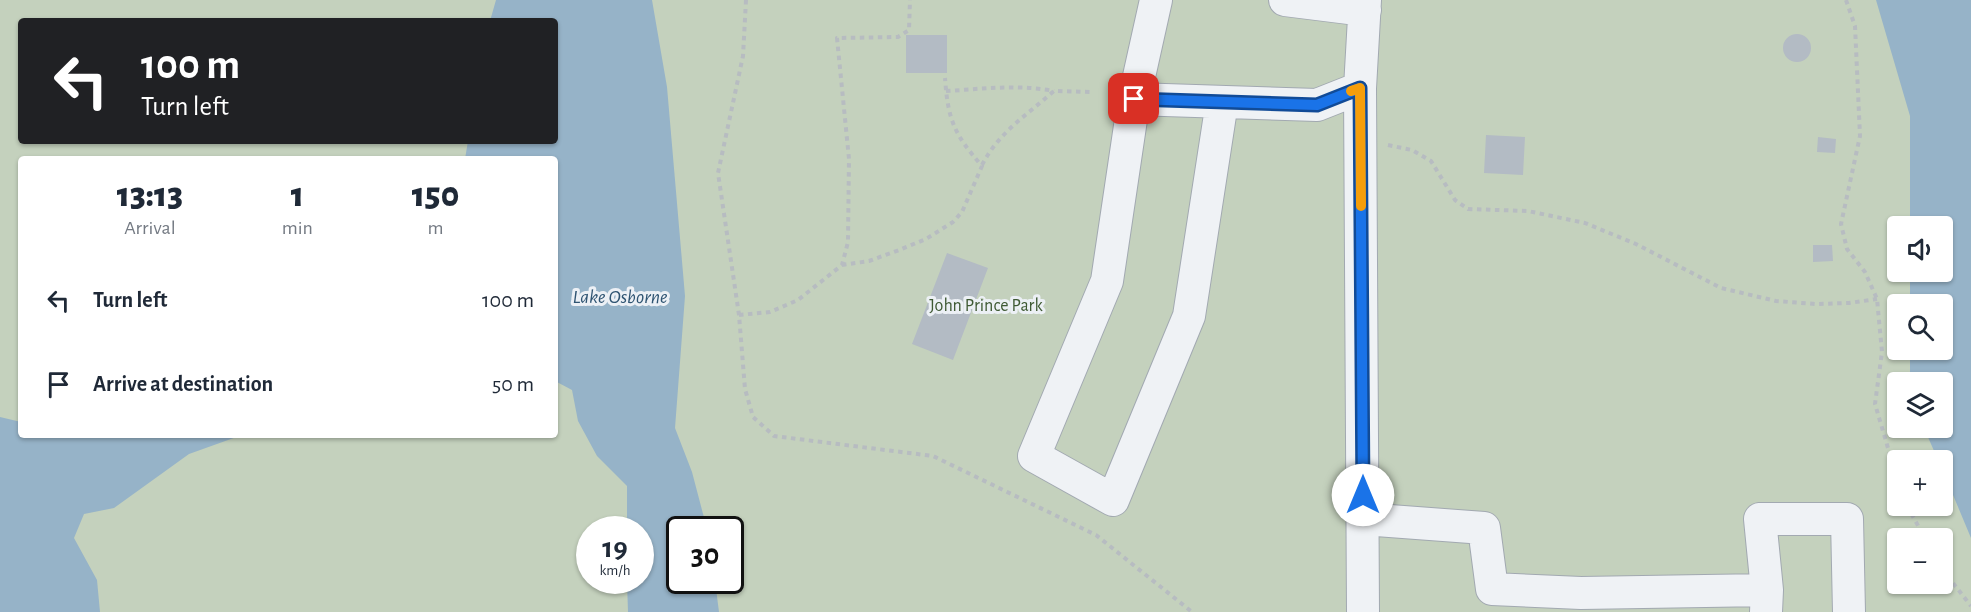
<!DOCTYPE html>
<meta charset="utf-8">
<style>
:root{--surface:#fff;--page:#f6f6f7;--text:#1f2937;--muted:#747a83}
body{margin:0;font-family:"Alegreya Sans",sans-serif;background:var(--page);color:var(--text);height:100vh;display:flex;flex-direction:column;font-size:22px;white-space:nowrap}
*{box-sizing:border-box;margin:0}
p{font-size:20px;color:var(--muted)}
.icon{flex:none;width:33px;height:33px;fill:none;stroke:currentColor;stroke-width:2;stroke-linecap:round;stroke-linejoin:round}
.map{position:relative;flex:1;overflow:hidden}
.details{position:absolute;left:18px;top:156px;width:540px;height:282px;display:flex;flex-direction:column;background:var(--surface);border-radius:6px;box-shadow:0 2px 4px #0004}
.details>*{flex:none}
.top-card{position:absolute;left:18px;top:18px;width:540px;height:126px;border-radius:6px;box-shadow:0 2px 4px #0004;background:#202124;color:#fff;overflow:hidden}
.fabs{position:absolute;left:1887px;top:216px;display:grid;gap:12px}
.fabs a{display:grid;place-items:center;width:66px;height:66px;border-radius:6px;background:var(--surface);box-shadow:0 2px 4px #0004;font-size:30px}
.speed{position:absolute;left:576px;top:516px;display:flex;gap:12px;font-size:30px;font-weight:700;text-align:center}
.speed>*{display:grid;place-content:center;width:78px;height:78px;border-radius:50%;background:var(--surface);box-shadow:0 2px 4px #0004;line-height:1}
.speed small{font-size:15px;font-weight:400}
.speed .limit{border:3px solid #111;border-radius:9px;background:#fff;color:#111}
.pin{position:absolute;display:grid;place-items:center;width:51px;height:51px;color:#fff;margin:-26px;border-radius:12px;box-shadow:0 3px 9px #0006}
.me{position:absolute;width:66px;margin:-33px;rotate:0deg;stroke-linejoin:round;filter:drop-shadow(0 0 4px #0008)}
.turn{display:flex;align-items:center;gap:21px;height:126px;padding:0 24px;font-size:27px}
.turn .icon{width:78px;height:78px;stroke-width:2.5}
.turn b{display:block;font-size:42px;line-height:51px}
.eta{display:flex;justify-content:space-evenly;align-items:center;height:102px;text-align:center}
.eta b{font-size:36px;font-weight:800;line-height:42px}
ul{padding:0;list-style:none}
li{display:flex;align-items:center;gap:18px;height:84px;padding:0 24px}
li div{flex:1}
li b{display:block;font-size:22px}
li em{font-style:normal}
.map>svg:first-child{display:block}
.green{fill:#c4d1bd;fill-rule:evenodd}
.water{fill:#96b3c8}
.building{fill:#b3bbc4}
.lines{fill:none;stroke-linecap:round;stroke-linejoin:round}
.minor-casing{stroke:#a2a9b1;stroke-width:34}
.path{stroke:#b7bcc1;stroke-width:4;stroke-dasharray:4.5 4.5;stroke-linecap:butt}
.minor{stroke:#eff2f5;stroke-width:32}
.route-casing{stroke:#114b97;stroke-width:15}
.route{stroke:#1a73e8;stroke-width:10}
.slow{stroke:#f59e0b;stroke-width:10}
.labels{text-anchor:middle;dominant-baseline:central;stroke-width:6;stroke-linejoin:round;paint-order:stroke}
.park-label{font-size:18px;fill:#3e5933;stroke:#ecf0f5}
.water-label{font-size:20px;font-style:italic;fill:#2f5472;stroke:#ecf0f5}
</style>
<div class="map">
<svg width="1971" height="612" viewBox="0 0 1971 612">
<rect width="100%" height="100%" fill="#dce1e7"/>
<path class="green" d="M0,0h1971v612h-1971zM21,21h534v120h-534zM21,159h534v276h-534zM1898,226h44v46h-44zM1898,304h44v46h-44zM1898,382h44v46h-44zM1898,460h44v46h-44zM590,530h50v50h-50zM680,530h50v50h-50zM1898,538h44v46h-44z"/>
<path class="water" d="M496,0h156l15,87 18,209 -10,132 17,44 15,57 -27,1v50l35,1 4,31h-91l-1,-31 13,-1v-50l-13,-1v-43l-30,-30 -19,-35 -6,-31 -17,-9v-222h-90l3,-18h87v-120h-65z
M1876,0h95v538l-28,-67 -1,-11h-4l-14,-32h18v-46h-32v-32h32v-46h-32v-32h32v-46h-32v-110z
M0,417l21,5v13h221l-53,19 -75,54 -30,6 -10,24 23,42 3,32h-100z"/>
<path class="building" d="M1783 48a14 14 0 1 1 28 0a14 14 0 1 1-28 0Z
M906,35h41v38h-41z
M1486,135l39,2 -2,38 -39,-2z
M1818,137l18,2 -1,14 -18,-1z
M1813,245h19l1,16 -20,1z
M947,253l41,15 -35,92 -41,-16z"/>
<g class="lines">
<g class="minor-casing">
<path id="minor" d="M1156,0l-22,99 183,6 43,-17
M1285,0l80,10
M1134,99l-27,182 -73,175 79,44 76,-184 33,-214
M1363,519l121,9 8,61 89,4 186,-3
M1363,612l-3,-524 5,-88
M1766,612l1,-22 -7,-71h87l2,93"/>
</g>
<path class="path" d="M746,0l-3,56 -25,117 21,142 6,74 8,28 21,19 159,20 163,79 96,77
M1846,0l9,26 5,110 -19,88 6,25 18,23 12,27 5,53 -7,52 23,78
M946,91c36,-2 72,-7 108,0
M1388,145l24,5 19,11 24,39 13,9 60,2 57,12 51,21 85,44 55,13 40,3 33,-1 28,-4
M982,165c17,-33 45,-50 72,-74l36,1
M842,265l27,-4 30,-11 27,-11 27,-17 9,-10 20,-46c-28,-32 -34,-46 -37,-88
M739,315l31,-3 28,-12 44,-35 6,-23 1,-83 -12,-121 61,-1 11,-7 1,-30
M1907,506l18,32
M1942,569l29,37"/>
<use href="#minor" class="minor"/>
</g>
<g class="lines">
<g class="route-casing">
<path id="route" d="M1134,99l183,6 43,-17 3,407"/>
</g>
<use href="#route" class="route"/>
<path class="slow" d="M1351,91l9,-3 1,118"/>
</g>
<g class="labels">
<g class="park-label">
<text x="986" y="306">John Prince Park</text>
</g>
<g class="water-label">
<text x="620" y="297">Lake Osborne</text>
</g>
</g>
</svg>
<div class="fabs">
<a><svg class="icon" aria-label="sound" viewBox="0 0 24 24"><path d="M4 9h4l5-4v14l-5-4H4zM17 9q2 3 0 6"/></svg></a>
<a><svg class="icon" aria-label="search" viewBox="0 0 24 24"><circle cx="10" cy="10" r="6"/><path d="M15 15l6 6"/></svg></a>
<a><svg class="icon" aria-label="layers" viewBox="0 0 24 24"><path d="M12 4l9 5-9 5-9-5zM3 14l9 5 9-5"/></svg></a>
<a>+</a>
<a>−</a>
</div>
<div class="speed"><div>19<small>km/h</small></div><div class="limit">30</div></div>
<div class="pin" style="left:1134px;top:99px;background:#d93025"><svg class="icon" aria-label="arrive" viewBox="0 0 24 24"><path d="M6 21V4h12l-3 4 3 4H6"/></svg></div>
<svg class="me" style="left:1363px;top:495px" viewBox="-20 -20 40 40"><circle r="19" fill="#fff"/><path d="M0-13L10 11 0 6-10 11z" fill="#1a73e8"/></svg>
<div class="top-card">
<div class="turn"><svg class="icon" aria-label="left" viewBox="0 0 24 24"><path d="M17 20v-9H6M10 6l-5 5 5 5"/></svg><div><b>100 m</b>Turn left</div></div>
</div>
<section class="details">
<div class="eta">
<div><b>13:13</b><p>Arrival</p></div>
<div><b>1</b><p>min</p></div>
<div><b>150</b><p>m</p></div>
</div>
<ul>
<li><svg class="icon" aria-label="left" viewBox="0 0 24 24"><path d="M17 20v-9H6M10 6l-5 5 5 5"/></svg><div><b>Turn left</b></div><em>100 m</em></li>
<li><svg class="icon" aria-label="arrive" viewBox="0 0 24 24"><path d="M6 21V4h12l-3 4 3 4H6"/></svg><div><b>Arrive at destination</b></div><em>50 m</em></li>
</ul>
</section>
</div>
